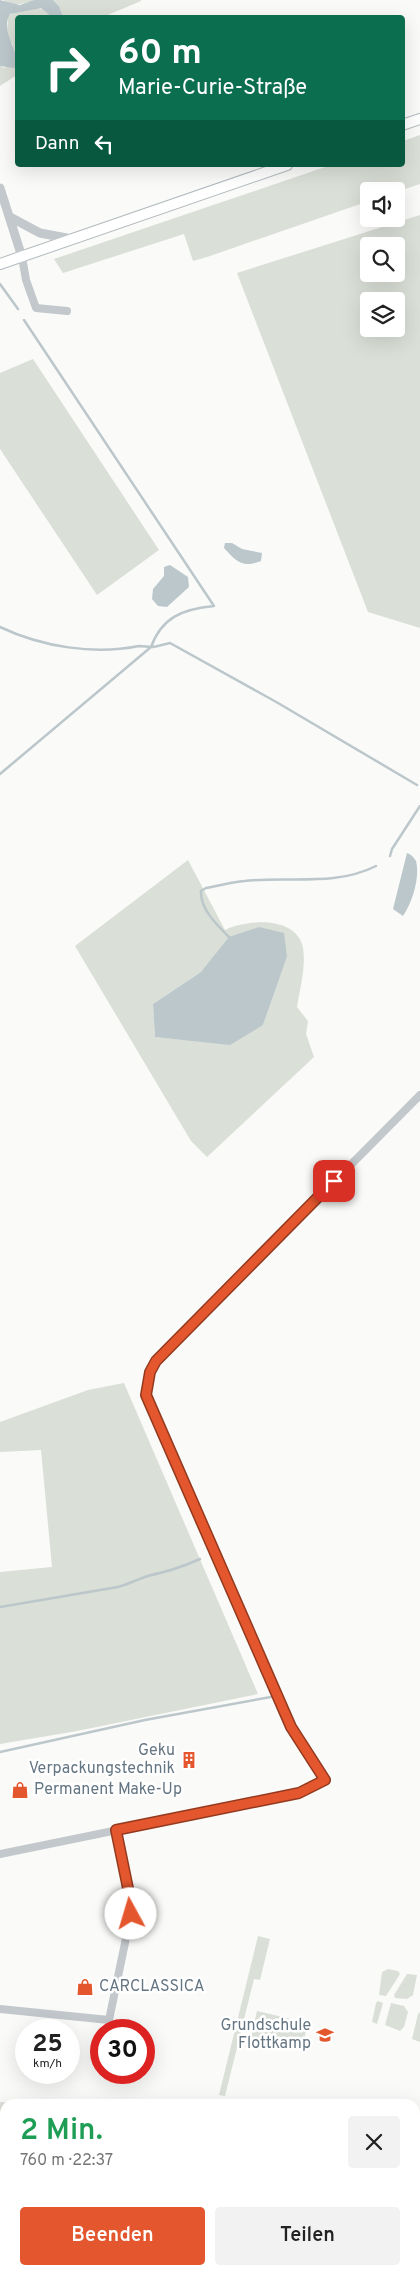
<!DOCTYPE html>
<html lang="de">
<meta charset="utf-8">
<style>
:root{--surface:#fff;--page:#f2f2f2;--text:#222;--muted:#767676;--accent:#e4572e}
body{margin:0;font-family:Overpass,sans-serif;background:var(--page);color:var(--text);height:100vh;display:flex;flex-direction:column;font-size:19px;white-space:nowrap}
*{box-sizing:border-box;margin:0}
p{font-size:16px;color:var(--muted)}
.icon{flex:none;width:28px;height:28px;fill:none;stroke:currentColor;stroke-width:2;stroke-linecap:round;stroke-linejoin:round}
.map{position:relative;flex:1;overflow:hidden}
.drawer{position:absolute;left:0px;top:2099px;width:420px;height:176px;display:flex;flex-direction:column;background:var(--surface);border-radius:15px 15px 0 0;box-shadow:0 5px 20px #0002}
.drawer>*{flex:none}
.top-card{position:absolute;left:15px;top:15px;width:390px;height:152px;border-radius:5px;box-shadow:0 5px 20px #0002;background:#0b6e4f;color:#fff;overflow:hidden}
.fabs{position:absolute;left:360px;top:182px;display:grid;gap:10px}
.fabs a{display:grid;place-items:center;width:45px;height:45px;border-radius:5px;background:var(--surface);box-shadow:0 5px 20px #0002;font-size:25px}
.speed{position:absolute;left:15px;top:2019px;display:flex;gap:10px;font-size:25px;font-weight:700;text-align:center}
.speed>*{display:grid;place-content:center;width:65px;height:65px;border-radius:50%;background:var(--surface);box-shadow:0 5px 20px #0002;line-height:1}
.speed small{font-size:12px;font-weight:400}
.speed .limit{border:8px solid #d22;background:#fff;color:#111}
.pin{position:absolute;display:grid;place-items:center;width:42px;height:42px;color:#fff;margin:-21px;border-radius:10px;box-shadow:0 2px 8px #0006}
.me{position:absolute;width:55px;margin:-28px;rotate:354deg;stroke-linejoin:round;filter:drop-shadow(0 0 4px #0008)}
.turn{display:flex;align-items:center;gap:18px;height:105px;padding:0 20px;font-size:22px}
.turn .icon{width:65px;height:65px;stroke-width:2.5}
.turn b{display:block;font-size:35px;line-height:42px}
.then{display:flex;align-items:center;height:48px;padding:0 20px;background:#0003;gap:10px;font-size:19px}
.round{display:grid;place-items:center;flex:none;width:52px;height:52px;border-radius:5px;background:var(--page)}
.head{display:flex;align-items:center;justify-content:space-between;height:85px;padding:0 20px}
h1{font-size:30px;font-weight:600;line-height:38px;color:#1e9e55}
.cta{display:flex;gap:10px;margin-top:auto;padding:10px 20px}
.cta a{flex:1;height:58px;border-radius:5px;background:var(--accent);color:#fff;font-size:20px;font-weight:600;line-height:58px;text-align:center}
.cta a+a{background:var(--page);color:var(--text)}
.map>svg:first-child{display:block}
.green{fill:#dadfd7;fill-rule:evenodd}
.water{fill:#bbc7cb}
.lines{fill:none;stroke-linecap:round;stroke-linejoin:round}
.stream{stroke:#bbc7cb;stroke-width:2.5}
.secondary-casing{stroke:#b3babf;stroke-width:12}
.minor{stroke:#c3c8cc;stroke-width:8}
.tertiary{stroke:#c3c8cc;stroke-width:9}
.secondary{stroke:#fff;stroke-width:10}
.route-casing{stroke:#94391e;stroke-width:12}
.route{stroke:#e4572e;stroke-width:9}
.labels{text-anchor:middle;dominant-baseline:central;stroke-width:5;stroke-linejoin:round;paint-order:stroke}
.poi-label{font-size:16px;fill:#657683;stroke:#fff;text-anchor:end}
</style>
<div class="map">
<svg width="420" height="2274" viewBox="0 0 420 2274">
<rect width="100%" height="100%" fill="#fafaf8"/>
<path class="green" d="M3,0h31c-11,5 -20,6 -31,0z
M53,0h88v1l-38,16 -40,1 -4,-12z
M37,8l6,1 9,8 -34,1 -1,57 -17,11v-20l5,2 8,-23 -6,-10 1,-19 6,-4z
M420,135v49l-24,8 -27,-1v10l-162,56 -14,4 -9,-27 -121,39 -9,-14 277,-94h71l1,-24z
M420,215v413l-52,-16 -131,-339zM369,246h27v28h-27zM396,301v28h-27v-28z
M33,359l126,191 -62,45 -97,-146v-76z
M188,860l37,70c22,-11 72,-14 78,18 3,19 -3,40 -6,59l11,14 -2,13 8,23 -107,100 -16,-16 -116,-195zM287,957l-24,68 -76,15 -32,-3 -2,-33 48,-32z
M124,1383l134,311 -181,37 -77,13v-172l52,-5 -11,-117 -41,2v-30l88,-32z
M258,1936l12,3 -10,41 -6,-1 -29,117 -6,-1z
M388,1969l10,2 2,3 -14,22 -7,-1 3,-23z
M407,1974l10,1 -4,20 -6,4 -12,-1 -1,-3z
M378,2001l5,2 -6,21 -5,-2 4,-19z
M391,2003l13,3 4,6 -4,15 -4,4 -15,-6z
M257,2011l51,12 -6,26 -51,-12z
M420,2012v30l-8,-3 6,-25z
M0,2102l24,2h-19v94h-5z
M227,2270h124l14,4h-139z"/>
<path class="water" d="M0,0l20,5 14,-5h19l6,6 4,11h-11l-11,-9 -31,6c-10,16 7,33 7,51l-3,3 -14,-2z
M225,543h7l10,6 20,4 -1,8c-19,7 -24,1 -37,-13z
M170,565l18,12 1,10 -22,20 -9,-1 -6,-7 1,-10 11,-13v-9z
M407,853c5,2 6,4 9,8 4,16 -3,40 -13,55l-10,-7z
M259,927l25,6 3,24 -24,68 -33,20 -75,-8 -2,-33 48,-32 28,-35z"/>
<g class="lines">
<path class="stream" d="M0,284l18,25
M0,627c42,20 94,28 139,19 5,0 8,1 12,1 6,0 13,-3 19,-4l108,60 139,82
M0,774l151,-127c11,-30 32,-38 63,-41l-190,-286
M390,856l2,-7 28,-43
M229,937c-12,-12 -29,-28 -28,-46l5,-3c13,-2 26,-6 38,-7 46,-5 90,6 132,-15
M0,1607l118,-20c11,-3 20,-8 30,-11 20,-5 32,-8 52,-17
M0,1752l145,-32 126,-23
M0,2192h5
M0,2220l5,-1
M258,2270l4,4"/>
<g class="secondary-casing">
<path id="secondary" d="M402,125l18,-6
M0,264l287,-99"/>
</g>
<path class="minor" d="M22,257l4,23 10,28 31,3
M0,1854l299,-61 26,-13 -34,-53 -145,-332c1,-13 4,-23 10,-34l264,-266
M0,2009l109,11 22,-106v-11l-15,-73"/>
<path class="tertiary" d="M0,188l22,69
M10,217l30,16 32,6"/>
<use href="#secondary" class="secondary"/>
</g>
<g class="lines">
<g class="route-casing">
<path id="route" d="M131,1914v-11l-15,-73 183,-37 26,-13 -34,-53 -145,-332 4,-23 6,-11 178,-180"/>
</g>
<use href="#route" class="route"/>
</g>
<defs>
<g id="building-bare" transform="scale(1.35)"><path d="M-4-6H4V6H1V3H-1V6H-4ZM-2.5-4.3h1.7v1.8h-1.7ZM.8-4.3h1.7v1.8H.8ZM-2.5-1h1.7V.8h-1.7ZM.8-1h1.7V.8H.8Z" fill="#e4572e" stroke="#fff" stroke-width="2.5" paint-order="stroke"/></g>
<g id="shop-bare" transform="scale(1.35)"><path d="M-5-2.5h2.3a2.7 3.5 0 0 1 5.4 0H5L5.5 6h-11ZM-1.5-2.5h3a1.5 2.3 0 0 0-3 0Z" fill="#e4572e" stroke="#fff" stroke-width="2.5" paint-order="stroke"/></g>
<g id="school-bare" transform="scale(1.35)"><path d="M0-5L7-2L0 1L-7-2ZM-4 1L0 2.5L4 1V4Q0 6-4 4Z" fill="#e4572e" stroke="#fff" stroke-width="2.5" paint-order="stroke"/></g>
</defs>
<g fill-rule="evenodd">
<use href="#building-bare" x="189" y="1760"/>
<use href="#shop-bare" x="20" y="1790"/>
<use href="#shop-bare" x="85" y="1987"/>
<use href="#school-bare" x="325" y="2035"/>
</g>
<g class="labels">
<g class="poi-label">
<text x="175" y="1751">Geku<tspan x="175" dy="18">Verpackungstechnik</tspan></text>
<text x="34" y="1790" text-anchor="start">Permanent Make-Up</text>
<text x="99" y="1987" text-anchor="start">CARCLASSICA</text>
<text x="311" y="2026">Grundschule<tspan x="311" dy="18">Flottkamp</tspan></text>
</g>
</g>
</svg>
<div class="fabs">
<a><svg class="icon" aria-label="sound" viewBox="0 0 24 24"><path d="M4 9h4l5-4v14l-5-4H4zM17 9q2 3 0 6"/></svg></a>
<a><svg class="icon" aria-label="search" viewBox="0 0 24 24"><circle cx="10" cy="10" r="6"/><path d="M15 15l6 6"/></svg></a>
<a><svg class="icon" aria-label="layers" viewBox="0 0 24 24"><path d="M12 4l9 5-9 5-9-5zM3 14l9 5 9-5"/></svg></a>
</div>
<div class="speed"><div>25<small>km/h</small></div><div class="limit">30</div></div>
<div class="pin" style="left:334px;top:1181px;background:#d93025"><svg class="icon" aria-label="arrive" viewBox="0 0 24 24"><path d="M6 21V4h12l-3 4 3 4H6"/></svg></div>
<svg class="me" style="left:131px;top:1914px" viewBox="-20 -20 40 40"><circle r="19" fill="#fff"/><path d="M0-13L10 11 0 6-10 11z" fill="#e4572e"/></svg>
<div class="top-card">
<div class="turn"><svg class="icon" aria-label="right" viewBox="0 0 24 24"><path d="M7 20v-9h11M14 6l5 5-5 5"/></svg><div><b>60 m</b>Marie-Curie-Straße</div></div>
<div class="then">Dann<svg class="icon" aria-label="left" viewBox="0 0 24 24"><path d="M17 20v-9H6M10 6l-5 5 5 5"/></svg></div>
</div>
<section class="drawer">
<div class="head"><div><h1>2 Min.</h1><p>760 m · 22:37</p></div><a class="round"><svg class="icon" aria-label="close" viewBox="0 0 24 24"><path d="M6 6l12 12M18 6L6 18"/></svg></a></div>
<div class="cta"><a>Beenden</a><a>Teilen</a></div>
</section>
</div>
